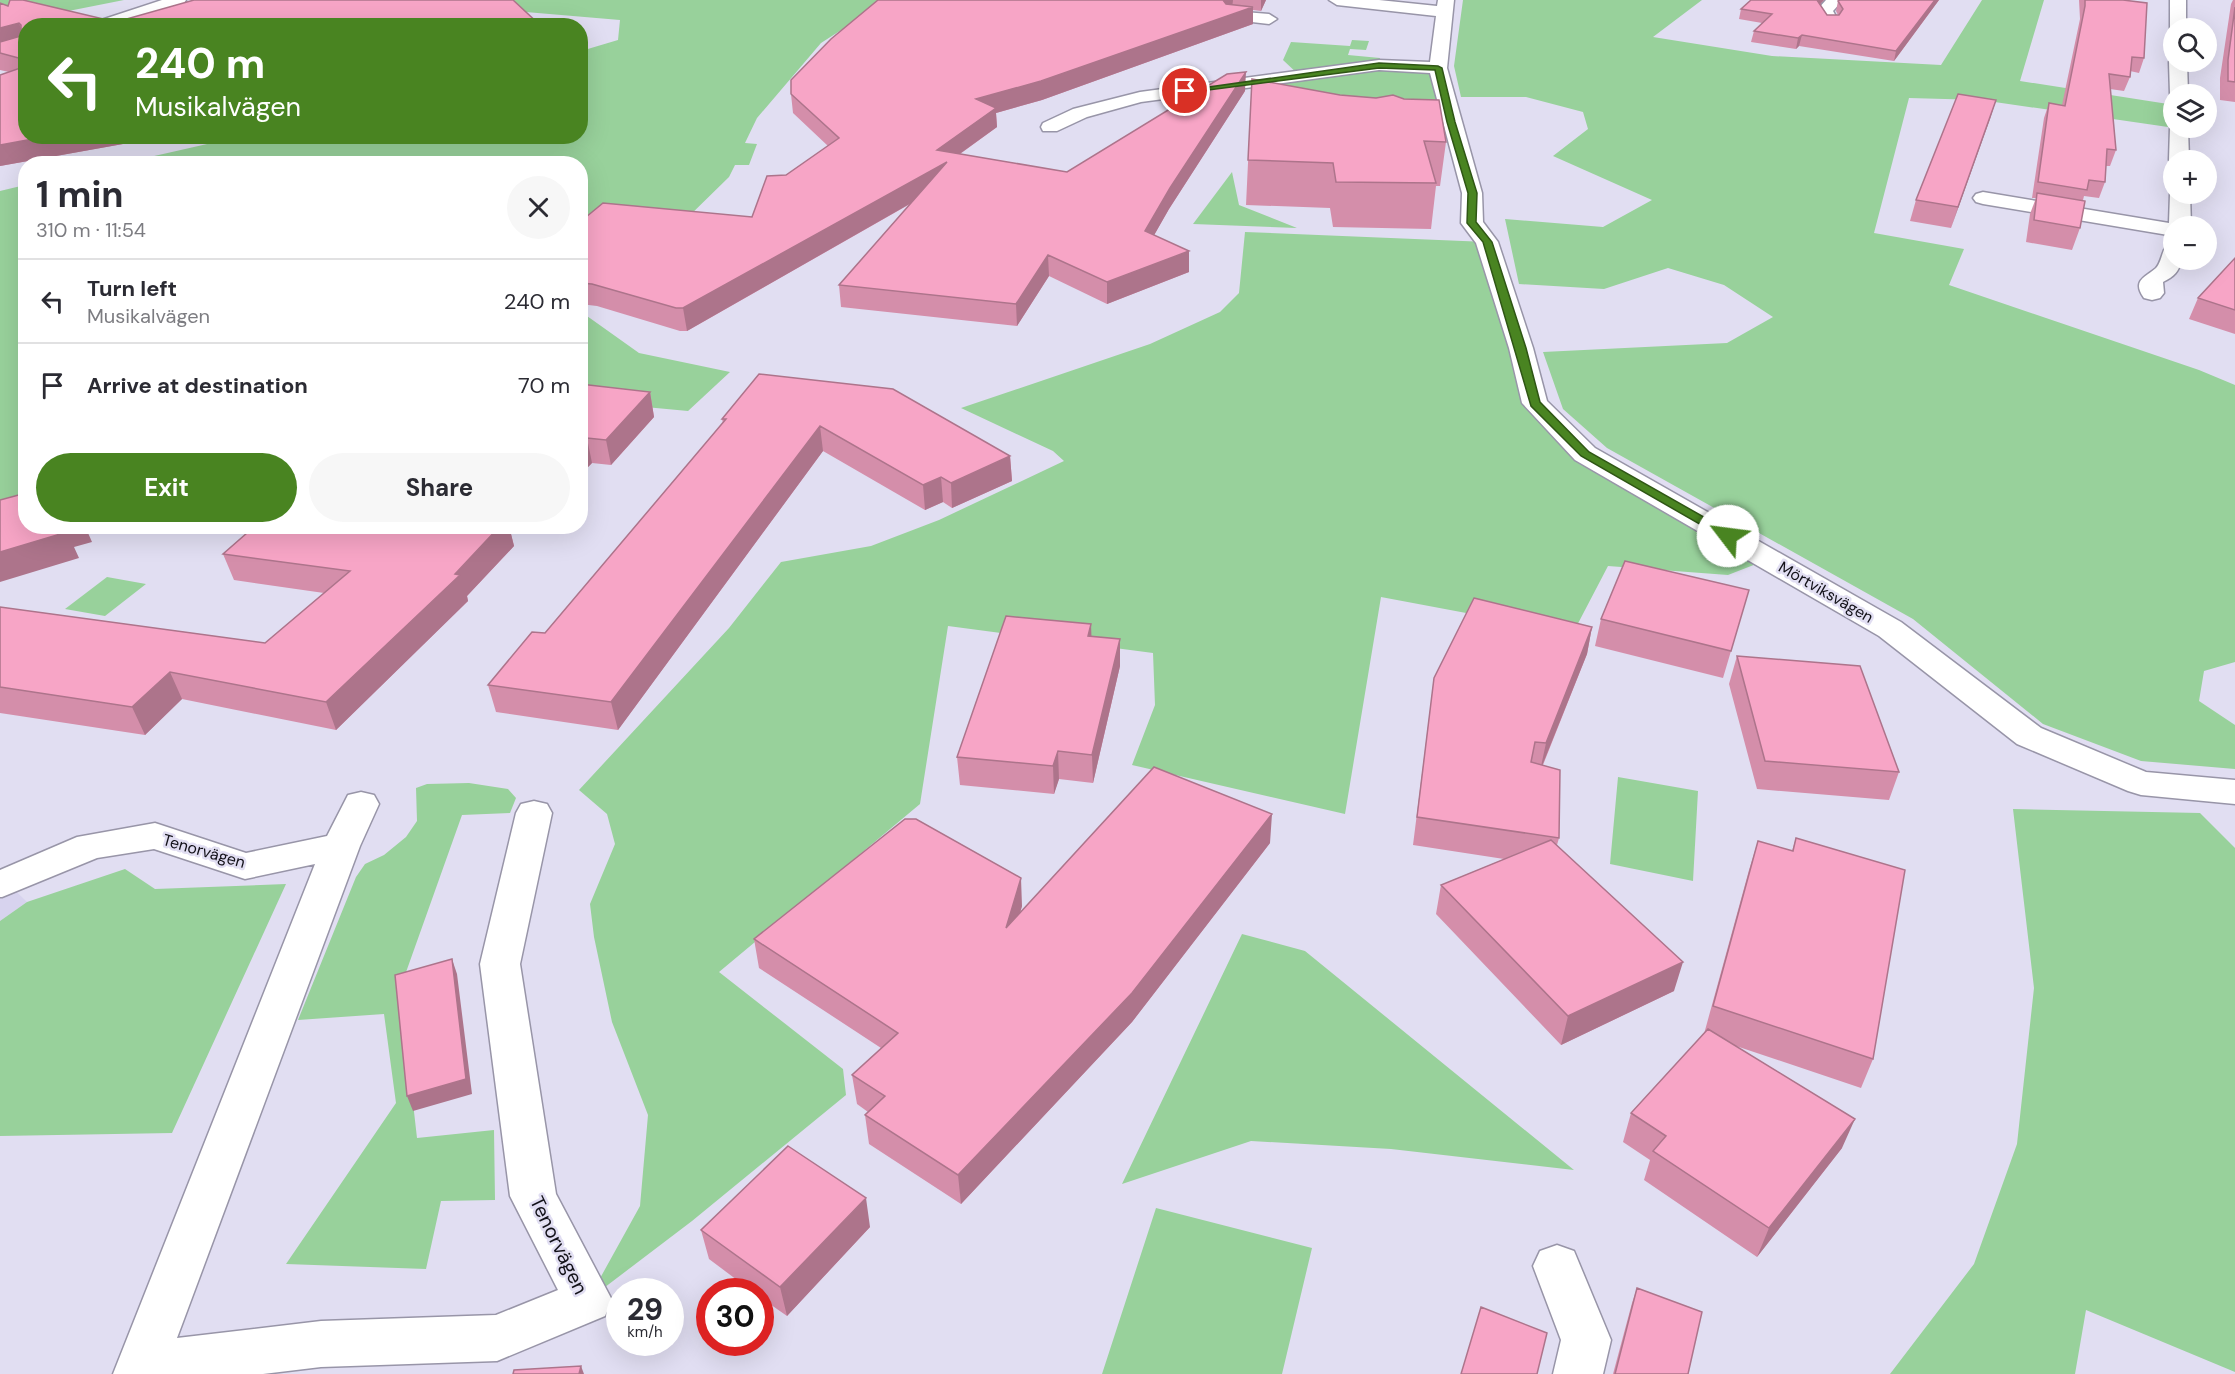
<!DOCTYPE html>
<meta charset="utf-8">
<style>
:root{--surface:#fff;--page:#f7f7f7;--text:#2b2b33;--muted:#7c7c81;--line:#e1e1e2;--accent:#498421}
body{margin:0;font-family:"DM Sans",sans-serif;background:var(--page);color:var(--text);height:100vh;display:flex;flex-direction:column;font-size:22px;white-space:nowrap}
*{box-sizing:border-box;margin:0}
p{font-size:20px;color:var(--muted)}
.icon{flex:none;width:33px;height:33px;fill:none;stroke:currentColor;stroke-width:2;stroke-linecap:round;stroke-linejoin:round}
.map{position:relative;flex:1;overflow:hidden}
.panel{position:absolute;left:18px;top:156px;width:570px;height:378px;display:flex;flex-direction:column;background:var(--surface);border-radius:24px;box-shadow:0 6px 24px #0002}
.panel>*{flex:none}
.banner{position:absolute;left:18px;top:18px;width:570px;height:126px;border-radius:24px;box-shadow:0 6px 24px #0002;background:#498421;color:#fff;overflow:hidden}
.controls{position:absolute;left:2163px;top:18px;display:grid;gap:12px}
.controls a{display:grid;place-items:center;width:54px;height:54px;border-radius:50%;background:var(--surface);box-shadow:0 6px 24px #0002;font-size:30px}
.speed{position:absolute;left:606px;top:1278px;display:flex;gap:12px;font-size:30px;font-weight:700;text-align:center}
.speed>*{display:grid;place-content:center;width:78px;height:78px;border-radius:50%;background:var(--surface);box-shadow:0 6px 24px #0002;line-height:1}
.speed small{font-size:15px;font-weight:400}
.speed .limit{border:9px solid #d22;background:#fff;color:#111}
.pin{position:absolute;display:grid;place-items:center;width:51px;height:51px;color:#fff;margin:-26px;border:3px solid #fff;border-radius:50%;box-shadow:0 2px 6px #0007}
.me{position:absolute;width:66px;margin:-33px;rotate:300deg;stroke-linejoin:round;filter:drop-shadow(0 0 4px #0008)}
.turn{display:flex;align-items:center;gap:21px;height:126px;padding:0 18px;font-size:27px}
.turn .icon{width:78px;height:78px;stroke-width:2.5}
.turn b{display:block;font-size:42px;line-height:51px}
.round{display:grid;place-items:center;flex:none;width:63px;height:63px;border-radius:32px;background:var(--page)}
.headline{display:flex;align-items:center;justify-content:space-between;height:102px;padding:0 18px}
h1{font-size:36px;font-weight:700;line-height:45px}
.cta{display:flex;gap:12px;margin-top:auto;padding:12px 18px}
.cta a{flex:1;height:69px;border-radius:36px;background:var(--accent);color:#fff;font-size:24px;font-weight:700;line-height:69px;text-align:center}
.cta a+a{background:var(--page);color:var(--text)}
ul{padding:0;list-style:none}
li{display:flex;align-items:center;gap:18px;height:84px;padding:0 18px;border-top:2px solid var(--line)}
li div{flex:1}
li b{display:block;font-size:22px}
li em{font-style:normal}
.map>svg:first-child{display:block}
.built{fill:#d7d3ee}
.green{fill:#98d19b}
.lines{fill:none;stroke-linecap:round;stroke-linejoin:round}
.minor-casing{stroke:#9895a8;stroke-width:3}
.minor{fill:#fff;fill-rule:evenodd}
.wall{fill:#d48eaa}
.shaded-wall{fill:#ad748b}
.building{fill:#f7a5c6;stroke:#ad748b;stroke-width:1.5}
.route{fill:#498421;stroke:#2f5615;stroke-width:1.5}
.labels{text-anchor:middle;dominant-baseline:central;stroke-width:5;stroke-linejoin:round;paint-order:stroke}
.street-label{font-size:16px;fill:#121118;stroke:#e1def2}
.near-street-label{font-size:20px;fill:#121118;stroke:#e1def2}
</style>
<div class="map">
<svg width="2235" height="1374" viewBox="0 0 2235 1374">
<rect width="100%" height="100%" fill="#e1def2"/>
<path class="built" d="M0,876l27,26 -27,19z"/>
<path class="green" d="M0,0h124l-91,18 -33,-8z
M431,0h457l-67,43 -64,75 -12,25 12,1 -8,21h-14l-6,12 -47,46 -101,7 -1,-66h-461l119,-27 342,-1 1,-85 37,-11 2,-20 -201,-17z
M1463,0h239l-49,37 119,19 169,9 41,-65h62l-24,81 148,23v23l-187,-27 -72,-2 -35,135 90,16 -15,36 250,85 36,15v277l-31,9 -5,30 36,24v44l-94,-8 -98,-37 -130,-105 -306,-171 -44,-39 -20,-57 184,-9 46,-26 -49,-32 -56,-17 -64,21 -85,-5 -14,-65 98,8 49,-27 -99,-44 35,-27 -5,-17 -57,-15h-65l-7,-31z
M1352,40l17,1 -3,9 -16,-1 -2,6 32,3 -1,7 59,3 13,54 -125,-10 -26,-9 -23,-24 23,-3 -17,-16 8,-18 59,4z
M1232,172l7,33 58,23 -104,-4z
M25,185v317l-25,8v-319z
M1245,232l242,10 48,162 50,50 184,105 -41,16 -120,-9 -35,67 -192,-36 -36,217 -213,-49 23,-60 -2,-52 -205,-27 -28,178 -201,168 124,97 3,26 -154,126 -104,79 52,-94 8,-91 -36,-93 -18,-85 -4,-33 25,-60 -8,-30 -28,-24 150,-162 52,-66 90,-16 68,-26 125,-59 -11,-10 -92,-43 189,-64 70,-32 19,-19z
M580,316h7l52,37 91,19 -42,39 -107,-10z
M107,577l39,7 -41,32 -40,-7z
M1618,777l80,14 -5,90 -83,-17z
M469,783l39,6 8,9 -6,15 -48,2 -62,174 17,149 77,-8 1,70 -54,1 -15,68 -140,-5 110,-161 -12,-89 -86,6 58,-143 9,-13 19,-9 22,-18 11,-16 -1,-33 11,-4z
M2013,809l187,4 35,35v524l-149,-62 -11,64h-185l84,-110 43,-120 17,-156z
M125,869l30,20 131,-5 -114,249 -172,3v-215l27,-19z
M1242,934l63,17 269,219 -183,-21 -140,-8 -129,43z
M1156,1208l156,40 -30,126h-180z"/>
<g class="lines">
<g class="minor-casing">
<path id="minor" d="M162,0h24l-2,3 -68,23h-26l2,-3z
M1329,0h50l58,6 1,-6h16l-7,68 35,125 1,29 15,20 35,106 14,53 48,47 306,174 140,106 105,44 89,8v24l-94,-9 -13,-4 -111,-47 -138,-108 -304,-176 -53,-57 -13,-55 -33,-105 -15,-20 1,-30 -32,-120 -51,-3 -238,32 -54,15 -30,14h-14l-2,-4 2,-4 30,-14 67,-17 239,-32 51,2 6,-46 -99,-11z
M1826,0h17l-10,11 5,9 -2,3h-12l-7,-13z
M2170,0h16v28h-12v4l-4,-4z
M1232,11l37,3 8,5 -8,5 -43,-5 -2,-3z
M2174,58v4h13l1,32h-14v4l-4,-4 -1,-32z
M2174,124v4h14l1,32h-15v5l-5,-5 1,-32z
M2174,189v5h16l1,32h-17v10l-191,-32 -7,-2 -3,-4 3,-4 7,-2 186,31 1,-29z
M2174,245v15h8c-4,12 -7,16 -19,22l1,11 -4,5 -8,2 -8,-2c-13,-18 2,-21 12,-30 5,-5 6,-16 10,-22z
M361,792l13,3 5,9 -19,42 -183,492 144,-17 175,-6 62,-25 -48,-94 -30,-232 36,-151 5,-9 13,-3 13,3 5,9 -32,151 36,230 56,106 -7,16 -108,45 -176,6 -58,7h-150l202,-510 -70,15 -91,-30 -57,9 -95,39h-2v-27l77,-33 78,-14 91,30 81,-17 21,-41z
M1557,1245l17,6 37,89 -8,34h-50l8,-34 -28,-74 7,-15z"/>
</g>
<use href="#minor" class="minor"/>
</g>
<path class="wall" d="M878,0h388l-5,11 -8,-1v14l-211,76 -46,13 1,14 -37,27 107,18 178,-81 -76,118 -15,26 35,37 -82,32 -58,-28 -32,50 -176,-19 -2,-22 71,-81 -223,127h-7l-83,-25 -17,-2v-82l172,-5 34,-42 42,-29 -35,-33 -2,-19z
M1824,0l-4,4 7,11h11l-2,-4 2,-10 101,-1 -45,61 -95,-15 -3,3 -45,-7 3,-11 8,-8 -23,-4 2,-10z
M2079,0h44l21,58 -5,15 -9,-2v6l-6,14 -14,-2 6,61 -6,16h-4l-1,16 -6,16 -15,-2 -1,4 -3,28 -8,22 -46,-8 4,-28 6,-16h-4l12,-80 5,-15 13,2 18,-86z
M2233,0h2v102l-15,-2v-22l11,-74z
M0,3l8,3 108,16 425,4h-515v110l97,8 -123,22v-91l9,-3 -9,-2z
M1252,79l194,63 -6,44h-4l-5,43 -98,-2 -3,-19 -84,-3z
M1996,100l-45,128 -41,-7 6,-21z
M2235,258v76l-46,-15 9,-21z
M759,374l251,82 2,25 -60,27 -9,-6 -18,8 -102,-59 -205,279 -122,-18 -8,-27 57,-52 178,-210 -1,-4z
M580,384l70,8 4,25 -43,48 -19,-2 -12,12z
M255,526h254l5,20 -47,50 1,5 -132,129 -154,-31 -37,36 -145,-22v-106l265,36 59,-50 -90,-13 -11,-26z
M1749,590l-26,88 -128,-32 6,-27z
M1592,627l-5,27 -44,111 16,73 -2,7 117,146 -113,54 -125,-131 5,-29 63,-26 -91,-14 21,-167z
M1091,636l29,30 -27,117 -34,-4 -5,15 -94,-9 -3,-28z
M1737,656l162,116 -10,28 -132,-11 -28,-105z
M1796,838l77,221 -12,29 -125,-42 106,102 -85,109 -113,-77 6,-20 -27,-18 8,-29 73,-79 45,-164 9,-29 34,10z
M1270,843l-138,179 -171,182 -92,-60 -4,-29 3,-3 -11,-8 -5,-29 29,-27 -122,-80 -5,-29 268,-33 -2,6z
M870,1227l-83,89 -27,-19v-5h-7l-44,-33 -8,-29z
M1637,1288l51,86h-75l19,-71z"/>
<path class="shaded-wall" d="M1222,0h11l-1,9 -10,7z
M1261,0h5l-5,11z
M1817,0h7l-9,10z
M1935,0h4l-45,61 2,-10z
M1253,7v17l-211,76 -46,13 1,14 -50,36 1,19 -261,149 -4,-23 254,-158 39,-51z
M19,23l6,17 -25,7v-19z
M1802,35l-3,11 -3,3 2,-11z
M1246,72l-1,19 -76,118 -25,44 1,-22 25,-43z
M1996,100l-6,19 -39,109 7,-21z
M49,136h71l3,8 -123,22v-21z
M1189,251v21l-82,32v-22z
M1048,255l1,21 -32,50 -1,-22z
M650,392l4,25 -43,48 -5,-25z
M820,426l3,25 -205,279 -7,-28z
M587,438l5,25 -12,12v-31z
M1010,456l2,25 -60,27 -1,-25z
M941,477l2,25 -18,8 -2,-25z
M65,526h20l7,16 -18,5 5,11 -79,24v-30z
M500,526h9l5,20 -47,50 1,5 -132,129 -10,-28 129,-128z
M1091,624l1,27 -4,-15z
M1592,627l-5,27 -47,117 6,-28z
M1120,639v27l-27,117 -1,-28z
M170,672l12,27 -37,36 -13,-28z
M1058,751l1,28 -5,15 -1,-28z
M1272,814l-2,29 -138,179 -171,182 -3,-29z
M1021,878l1,28 -14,51 -2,-29z
M452,959l5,15 15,120 -59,17 -6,-15z
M1683,962l-9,29 -113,54 7,-29z
M1855,1119l-13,29 -85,109 12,-29z
M866,1198l4,29 -83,89 -7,-29z
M581,1366l3,8h-5z"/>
<path class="building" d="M10,0h13l93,22 78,-22h319l28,26h-515v34l-26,-7v-11l21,-6v-11l-2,-2 -19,5v-25l8,3z
M878,0h345l3,4 27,3 -212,74 -65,18 20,9 -59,42 130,22 160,-98 19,-2 -76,116 -25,43 44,20 -82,31 -59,-27 -32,49 -177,-19 108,-123 -264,146h-7l-84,-24 -12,-1v-61l23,-19 149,14 15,-41 19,-1 53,-37 -48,-44v-14l40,-41z
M1751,0h66l10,15h12l4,-6 -5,-8 2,-1h95l-39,51 -94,-16 -4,3 -44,-7 18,-17 -31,-5z
M2085,0h38l24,3 -3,55 -12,-1 -2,20 -21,-3 7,76 -9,-1 -2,33 -16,-2 -2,10 -49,-8 11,-79 16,3 20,-100z
M2235,7v75l-7,-1v-21z
M26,66v70h23l-49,9v-70z
M1252,79l88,16 36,3 17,-3 11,4 35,1 7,42 -22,-1 12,42 -100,-1 -3,-19 -85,-3z
M1958,94l38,6 -38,107 -42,-7z
M2037,193l48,8 -5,27 -46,-8z
M2235,258v52l-37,-12z
M759,374l134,15 117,67 -59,27 -10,-6 -18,8 -103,-59 -209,276 -123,-17 44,-53 13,1 181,-214h-4z
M580,384l70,8 -44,48 -19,-2 -7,6z
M26,493v33h39l2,6 -67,20v-52z
M255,526h245l-45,48 5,1 -134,127 -156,-30 -38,35 -132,-20v-80l265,36 85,-72 -127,-17z
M1625,561l124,29 -18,61 -130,-32z
M1474,598l118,29 -46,116 -11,-1 -4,20 29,8 -1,68 -142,-21 17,-139z
M1006,616l85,8 -3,12 32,3 -28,116 -34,-4 -5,15 -96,-9z
M1737,656l123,10 39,106 -134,-11z
M1154,767l118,47 -140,179 -174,182 -93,-60 20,-19 -33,-21 46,-42 -144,-94 151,-120h11l105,59 -15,50z
M1796,838l109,32 -32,189 -160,-53 45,-165 35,10z
M1551,840l132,122 -115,54 -127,-131z
M452,959l14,120 -59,17 -12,-121z
M1708,1029l147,90 -86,109 -116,-77 13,-15 -35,-23z
M788,1146l78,52 -86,89 -79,-57z
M1637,1288l65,24 -14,62h-73z
M1481,1307l66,26 -10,41h-76z
M581,1366l-2,8h-66l1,-4z"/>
<path class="route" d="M1379,63l59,3 4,2 13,54 22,71 -1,29 16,20 34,106 14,54 49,50 143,81v5h-8l-143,-82 -50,-50 -48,-164 -16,-19 1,-30 -21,-71 -12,-52 -56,-2 -194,25 -4,-2z"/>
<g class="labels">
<g class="street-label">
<text transform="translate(1826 592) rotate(30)">Mörtviksvägen</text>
<text transform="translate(204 851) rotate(16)">Tenorvägen</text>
</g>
<g class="near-street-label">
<text transform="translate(559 1245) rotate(64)">Tenorvägen</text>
</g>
</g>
</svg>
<div class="controls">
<a><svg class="icon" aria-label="search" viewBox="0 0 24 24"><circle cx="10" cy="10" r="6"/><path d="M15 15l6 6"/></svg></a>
<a><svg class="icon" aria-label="layers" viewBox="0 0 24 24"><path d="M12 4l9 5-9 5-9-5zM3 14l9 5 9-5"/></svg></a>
<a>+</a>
<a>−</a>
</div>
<div class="speed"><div>29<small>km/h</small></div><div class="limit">30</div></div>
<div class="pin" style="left:1185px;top:91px;background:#d93025"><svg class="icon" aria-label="arrive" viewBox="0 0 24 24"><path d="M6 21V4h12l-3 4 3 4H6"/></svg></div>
<svg class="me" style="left:1728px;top:536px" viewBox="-20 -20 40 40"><circle r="19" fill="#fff"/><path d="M0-13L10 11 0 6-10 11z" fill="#498421"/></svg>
<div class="banner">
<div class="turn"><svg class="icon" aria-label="left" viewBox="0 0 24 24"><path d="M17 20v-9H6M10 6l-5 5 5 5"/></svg><div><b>240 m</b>Musikalvägen</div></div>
</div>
<section class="panel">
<div class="headline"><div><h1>1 min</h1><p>310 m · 11:54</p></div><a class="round"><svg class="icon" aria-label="close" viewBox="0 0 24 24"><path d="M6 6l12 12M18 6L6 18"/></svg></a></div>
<ul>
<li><svg class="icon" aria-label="left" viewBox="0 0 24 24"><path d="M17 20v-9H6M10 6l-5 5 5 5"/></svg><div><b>Turn left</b><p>Musikalvägen</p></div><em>240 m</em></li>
<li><svg class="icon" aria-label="arrive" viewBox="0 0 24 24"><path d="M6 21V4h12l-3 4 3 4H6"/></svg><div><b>Arrive at destination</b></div><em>70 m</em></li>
</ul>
<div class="cta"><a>Exit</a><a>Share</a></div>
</section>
</div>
